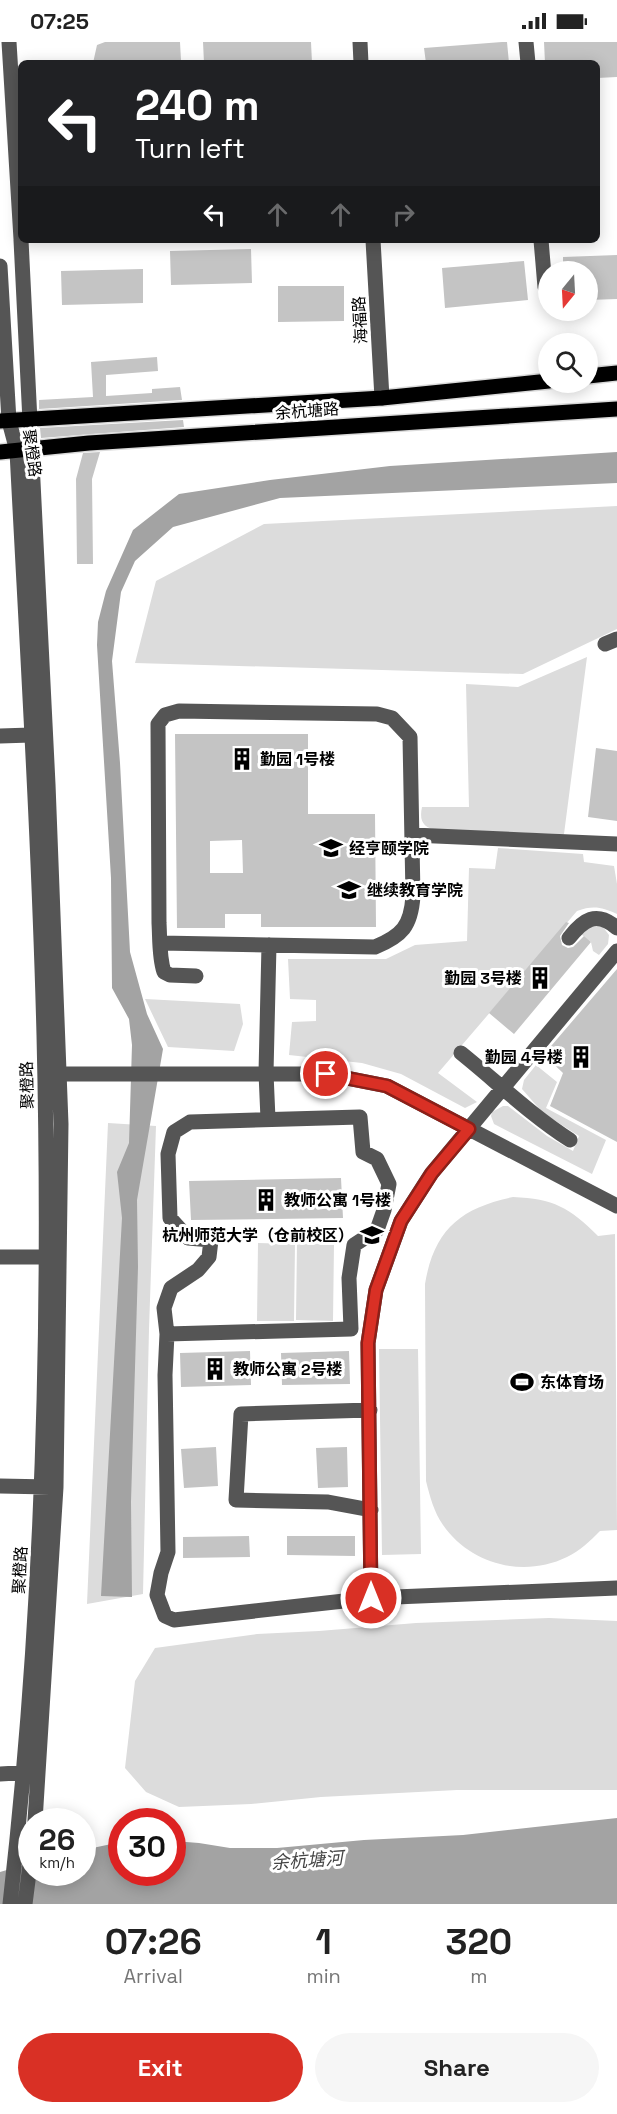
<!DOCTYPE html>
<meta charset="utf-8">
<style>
:root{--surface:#fff;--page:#f6f6f6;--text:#222;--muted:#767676;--accent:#d93025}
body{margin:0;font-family:"Space Grotesk","Noto Sans SC",sans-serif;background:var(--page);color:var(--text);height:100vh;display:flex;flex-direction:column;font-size:22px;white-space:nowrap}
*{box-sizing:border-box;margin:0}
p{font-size:20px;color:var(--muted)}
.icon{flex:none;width:33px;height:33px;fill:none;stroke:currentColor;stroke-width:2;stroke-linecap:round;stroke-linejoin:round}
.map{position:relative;height:1862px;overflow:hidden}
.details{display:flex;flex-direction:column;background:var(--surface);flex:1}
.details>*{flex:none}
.hud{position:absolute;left:18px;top:18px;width:582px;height:183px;border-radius:9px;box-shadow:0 3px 15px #0003;background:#202124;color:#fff;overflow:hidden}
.needle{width:39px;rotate:198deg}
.fabs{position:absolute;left:538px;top:219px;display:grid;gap:12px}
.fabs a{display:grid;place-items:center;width:60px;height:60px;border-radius:50%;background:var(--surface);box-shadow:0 3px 15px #0003;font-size:30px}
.speed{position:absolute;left:18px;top:1766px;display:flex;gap:12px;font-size:30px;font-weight:700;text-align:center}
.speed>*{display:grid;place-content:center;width:78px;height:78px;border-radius:50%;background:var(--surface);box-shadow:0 3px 15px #0003;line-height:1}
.speed small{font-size:15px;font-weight:400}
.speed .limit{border:9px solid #d22;background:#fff;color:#111}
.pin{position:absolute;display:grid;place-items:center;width:51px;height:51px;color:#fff;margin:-26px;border:3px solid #fff;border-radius:50%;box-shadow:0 2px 6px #0007}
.me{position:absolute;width:66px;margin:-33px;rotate:0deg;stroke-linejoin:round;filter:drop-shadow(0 0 4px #0008)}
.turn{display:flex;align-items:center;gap:21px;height:126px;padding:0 18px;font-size:27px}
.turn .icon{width:78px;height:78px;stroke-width:2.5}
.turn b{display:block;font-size:42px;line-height:51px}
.lanes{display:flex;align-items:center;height:57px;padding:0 18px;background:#0003;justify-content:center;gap:30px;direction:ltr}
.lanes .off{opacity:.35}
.eta{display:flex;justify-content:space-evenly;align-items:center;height:102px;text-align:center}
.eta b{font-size:36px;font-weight:600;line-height:42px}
.action{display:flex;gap:12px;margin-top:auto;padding:12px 18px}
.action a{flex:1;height:69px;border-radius:36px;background:var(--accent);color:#fff;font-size:24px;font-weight:600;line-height:69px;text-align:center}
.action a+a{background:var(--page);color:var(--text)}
.status{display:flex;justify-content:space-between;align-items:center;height:42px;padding:0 30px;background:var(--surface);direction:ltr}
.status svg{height:16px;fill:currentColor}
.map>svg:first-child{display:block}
.green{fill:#dcdcdc}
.water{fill:#a3a3a3}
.building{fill:#c4c4c4;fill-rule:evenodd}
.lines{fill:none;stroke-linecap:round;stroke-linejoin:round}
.major-casing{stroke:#dbdbdb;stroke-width:18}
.minor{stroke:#555;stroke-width:15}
.major{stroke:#000;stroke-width:15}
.route-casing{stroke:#8d1f18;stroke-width:15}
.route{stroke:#d93025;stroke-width:10}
.labels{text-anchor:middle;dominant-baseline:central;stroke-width:6;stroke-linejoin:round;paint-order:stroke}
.street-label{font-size:16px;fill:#000;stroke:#fff}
.poi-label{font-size:16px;font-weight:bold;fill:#000;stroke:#fff;text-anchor:start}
.water-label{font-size:18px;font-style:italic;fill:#444;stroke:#fff}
</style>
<div class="status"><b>07:25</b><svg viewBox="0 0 49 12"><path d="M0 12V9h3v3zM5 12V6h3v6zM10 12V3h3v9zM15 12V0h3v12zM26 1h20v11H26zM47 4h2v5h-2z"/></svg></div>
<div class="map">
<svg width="617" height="1862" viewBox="0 0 617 1862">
<rect width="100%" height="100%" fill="#fff"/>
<path class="green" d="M617,464v123l-94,45 -388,-11 21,-82 108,-57z
M587,615l-23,177 -126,-4c-15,-2 -19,-9 -16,-23h47l-3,-123 52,3z
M498,806l85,6 1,8 30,4 3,18v30c-15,-7 -24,-9 -40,-3l-139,162 39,29 -12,6 -64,-34 -39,-11 -73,-8 3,-33 24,-1v-21l-26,-1 -2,-40h98l29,-14 52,-4 2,-73 26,1z
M594,882l9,3 6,8 -1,9 -9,11 -6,-4 -2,-9 -10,-8z
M145,957l95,5 3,20 -9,27 -66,-4z
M536,1023l21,17 -11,26 60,32 -14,34 -98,-50 -3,-8 1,-4 11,-6h5l39,30 26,15 6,-15 -36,-23 -21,-24 2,-9z
M108,1081l48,3 -7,203 -6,265 -56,10z
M513,1155c41,2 56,10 85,39l17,-2 2,296 -17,1c-10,10 -20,20 -33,26 -43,21 -96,8 -124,-32 -9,-13 -13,-28 -17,-44l-1,-197c9,-54 35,-76 88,-87z
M258,1201l37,1 -1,77h-37z
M297,1201l37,1 -1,77 -37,-1z
M379,1307h39l3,205 -39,1z
M549,1576l68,3v169h-160l-136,7 -70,7 -72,3 -33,-15 -21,-24 10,-87 20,-33 102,-14 62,-3 97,-8z"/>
<path class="water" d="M617,410v31l-337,15 -107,29 -38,34 -14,31 -9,69 8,102 10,189 17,62 16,35 -26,151 1,67 -7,235 1,95 -31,-1 21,-378 -5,-46 12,-29 3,-98 -3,-26 -17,-31 -1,-110 -14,-233 1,-23 8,-31 27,-61 46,-36 91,-14 120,-14z
M617,1776v86h-617v-32l31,-9 1,9h50l1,-22 38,-8 1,30h50l1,-31 26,2 31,5h47l87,-8 99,-5z"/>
<path class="building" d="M105,0h75l1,19 -88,2 4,-18z
M203,0h108l1,21h-108z
M502,0h5l2,21h-83l-2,-15z
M544,0h73v35l-20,1v-15h-52z
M251,207l1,34 -81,2 -1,-34z
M617,213v44l-29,1v-28h-25v-15z
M524,219l4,39 -83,8 -3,-40z
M143,227v34l-81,2 -1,-34z
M278,244h66v35l-66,1z
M157,315l1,14 -52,4v21l46,-3v-4l28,-2 2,13 -143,9v-9l54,-3 -2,-35z
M183,378l1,7 -143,11 -1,-10z
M100,410l-8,27 1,85h-16l-1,-85 7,-26z
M175,692h133v80h67l1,113h-115v-13h-36v14h-48zM242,798l1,33h-33v-32z
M596,706l21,3v70l-29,-4z
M566,880l3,1 -9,13 2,9 6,3 5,-1 11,-11 7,6 -77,92 -25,-21z
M617,927v173l-67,-36 13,-33 -18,-17 1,-4z
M341,1136l2,40 -152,2 -2,-39z
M250,1309l1,34 -70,2 -1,-34z
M349,1309l1,33 -68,1 -1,-32z
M216,1405l2,39 -34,2 -3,-39z
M347,1405l1,40 -30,1 -2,-40z
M249,1494l1,21 -67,1v-21z
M287,1494h68v20l-68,-1z"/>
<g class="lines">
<g class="major-casing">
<path id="major" d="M588,334l29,-3
M0,379l382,-23 167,-17
M0,410l89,-9 528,-34"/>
</g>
<path class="minor" d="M9,0l12,197
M360,0l1,21
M526,0l2,21
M21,198l27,544 13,340 -5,363 -21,334
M373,198l9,158
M541,198l4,47
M0,224l9,155 8,30c10,195 22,390 27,584 7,290 -1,581 -34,869
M605,602l12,-5
M0,694l31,-1
M413,793l204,9
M569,896c14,-18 27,-28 48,-10
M160,901l215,4c27,-11 36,-21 38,-51l-3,-159 -18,-19 -15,-4 -198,-3 -14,4 -7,9 1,199c1,16 0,34 5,49l6,3 26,1
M461,1011c36,29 70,62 109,87
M50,1032h276l61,12 230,120
M268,1077l-2,-46 3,-128
M0,1215h56
M167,1292l184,-5 -2,-51 5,-33 23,-15 7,-20 5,-26 -12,-25 -14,-7 -3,-35 -170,5 -16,10 -6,22 2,64 18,20 23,2 -2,17 -11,13 -27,18 -7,20 3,26 -2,41 3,177 -7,21 -4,22 8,21 9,4 197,-22 246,-10
M370,1368l-129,4 -5,86 92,2 43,8
M0,1444l50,1
M371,1556l-3,-255 8,-53 25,-69 30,-47 186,-223
M0,1732l33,-2
M25,1862l7,-55"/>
<use href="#major" class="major"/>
</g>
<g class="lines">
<g class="route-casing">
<path id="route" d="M326,1032l61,12 82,43 -37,44 -31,48 -25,69 -8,53 3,255"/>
</g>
<use href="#route" class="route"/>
</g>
<defs>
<g id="building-bare" transform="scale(1.8)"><path d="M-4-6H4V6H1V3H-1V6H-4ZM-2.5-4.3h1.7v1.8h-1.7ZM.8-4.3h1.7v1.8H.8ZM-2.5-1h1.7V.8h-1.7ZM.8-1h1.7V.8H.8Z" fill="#000" stroke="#fff" stroke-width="2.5" paint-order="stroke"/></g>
<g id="university-bare" transform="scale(1.8)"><path d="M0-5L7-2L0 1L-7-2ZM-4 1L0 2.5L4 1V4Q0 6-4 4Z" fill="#000" stroke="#fff" stroke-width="2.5" paint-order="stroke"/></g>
<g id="stadium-bare" transform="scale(1.8)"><path d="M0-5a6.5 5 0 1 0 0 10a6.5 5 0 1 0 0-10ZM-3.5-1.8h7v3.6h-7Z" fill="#000" stroke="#fff" stroke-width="2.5" paint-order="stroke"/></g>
</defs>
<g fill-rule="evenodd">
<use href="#building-bare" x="242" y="717"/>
<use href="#university-bare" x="331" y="806"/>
<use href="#university-bare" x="349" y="848"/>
<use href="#building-bare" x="540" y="936"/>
<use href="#building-bare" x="581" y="1015"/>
<use href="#building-bare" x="266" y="1158"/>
<use href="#university-bare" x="372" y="1193"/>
<use href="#building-bare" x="215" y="1327"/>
<use href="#stadium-bare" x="522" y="1340"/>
</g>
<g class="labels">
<g class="street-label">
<text transform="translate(360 278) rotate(-93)">海福路</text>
<text transform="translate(307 369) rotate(-4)">余杭塘路</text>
<text transform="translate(32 411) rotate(82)">聚橙路</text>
<text transform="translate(27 1043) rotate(-91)">聚橙路</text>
<text transform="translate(20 1528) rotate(-87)">聚橙路</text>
</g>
<g class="poi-label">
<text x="260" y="717">勤园 1号楼</text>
<text x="349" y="806">经亨颐学院</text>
<text x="367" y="848">继续教育学院</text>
<text x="522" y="936" text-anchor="end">勤园 3号楼</text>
<text x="563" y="1015" text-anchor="end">勤园 4号楼</text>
<text x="284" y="1158">教师公寓 1号楼</text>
<text x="354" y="1193" text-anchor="end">杭州师范大学（仓前校区）</text>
<text x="233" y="1327">教师公寓 2号楼</text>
<text x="540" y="1340">东体育场</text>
</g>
<g class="water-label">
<text transform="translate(307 1818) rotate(-4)">余杭塘河</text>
</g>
</g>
</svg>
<div class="fabs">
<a><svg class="needle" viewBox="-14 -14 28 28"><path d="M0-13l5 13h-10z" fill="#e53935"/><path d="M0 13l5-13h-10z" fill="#767676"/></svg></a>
<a><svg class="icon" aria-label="search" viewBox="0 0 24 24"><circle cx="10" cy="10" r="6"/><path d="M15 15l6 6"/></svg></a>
</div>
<div class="speed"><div>26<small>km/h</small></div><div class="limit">30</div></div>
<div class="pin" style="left:326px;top:1032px;background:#d93025"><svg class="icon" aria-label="arrive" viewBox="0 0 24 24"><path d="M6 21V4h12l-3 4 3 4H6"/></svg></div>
<svg class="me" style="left:371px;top:1556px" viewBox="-20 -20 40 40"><circle r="17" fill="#d93025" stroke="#fff" stroke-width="3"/><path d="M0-11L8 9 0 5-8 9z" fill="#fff"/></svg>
<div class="hud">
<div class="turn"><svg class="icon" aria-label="left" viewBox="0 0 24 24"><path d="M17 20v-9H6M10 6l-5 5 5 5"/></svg><div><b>240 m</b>Turn left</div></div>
<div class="lanes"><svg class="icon" aria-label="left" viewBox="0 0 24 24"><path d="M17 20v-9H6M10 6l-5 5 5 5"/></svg><svg class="icon off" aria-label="ahead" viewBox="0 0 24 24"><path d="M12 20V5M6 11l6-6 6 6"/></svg><svg class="icon off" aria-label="ahead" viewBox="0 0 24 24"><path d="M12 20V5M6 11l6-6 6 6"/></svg><svg class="icon off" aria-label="right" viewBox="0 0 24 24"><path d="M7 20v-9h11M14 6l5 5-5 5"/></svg></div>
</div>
</div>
<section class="details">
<div class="eta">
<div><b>07:26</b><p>Arrival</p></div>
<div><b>1</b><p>min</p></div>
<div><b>320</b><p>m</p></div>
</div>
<div class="action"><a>Exit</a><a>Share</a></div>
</section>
